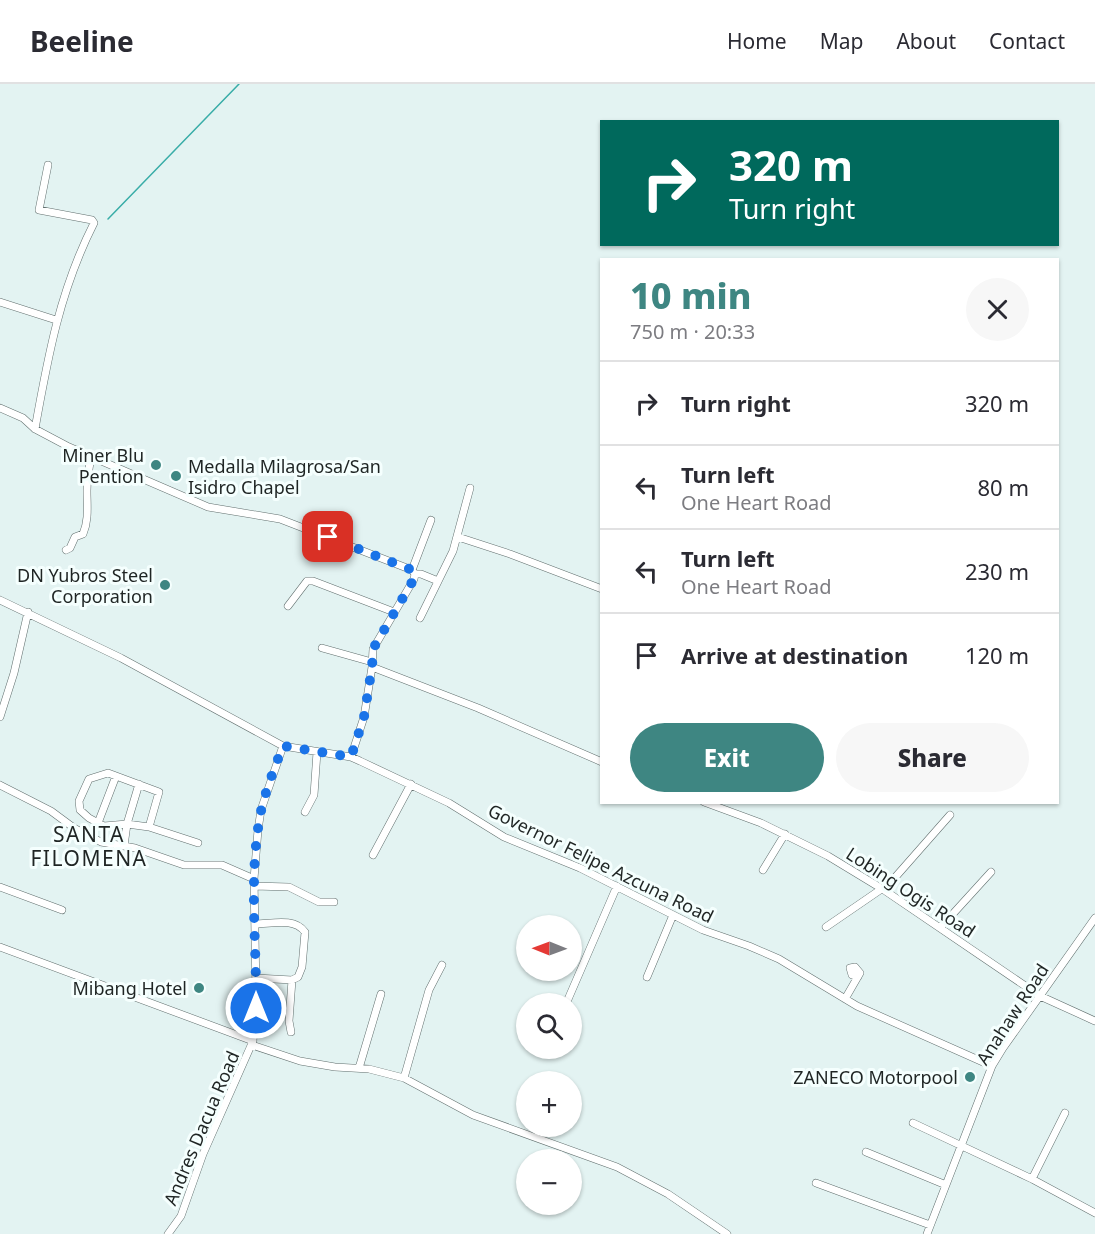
<!DOCTYPE html>
<meta charset="utf-8">
<style>
:root{--surface:#fff;--page:#f7f7f7;--text:#2b2b33;--muted:#7c7c81;--line:#e1e1e2;--accent:#3e8682}
body{margin:0;font-family:"Noto Sans",sans-serif;background:var(--page);color:var(--text);height:100vh;display:flex;flex-direction:column;font-size:22px;white-space:nowrap}
*{box-sizing:border-box;margin:0}
p{font-size:20px;color:var(--muted)}
.icon{flex:none;width:33px;height:33px;fill:none;stroke:currentColor;stroke-width:2;stroke-linecap:round;stroke-linejoin:round}
.map{position:relative;flex:1;overflow:hidden}
.details{position:absolute;left:600px;top:174px;width:459px;height:546px;display:flex;flex-direction:column;background:var(--surface);border-radius:0px;box-shadow:0 2px 4px #0004}
.details>*{flex:none}
.hud{position:absolute;left:600px;top:36px;width:459px;height:126px;border-radius:0px;box-shadow:0 2px 4px #0004;background:#00695c;color:#fff;overflow:hidden}
.needle{width:39px;rotate:271deg}
.controls{position:absolute;left:516px;top:831px;display:grid;gap:12px}
.controls a{display:grid;place-items:center;width:66px;height:66px;border-radius:50%;background:var(--surface);box-shadow:0 2px 4px #0004;font-size:30px}
.pin{position:absolute;display:grid;place-items:center;width:51px;height:51px;color:#fff;margin:-26px;border-radius:12px;box-shadow:0 3px 9px #0006}
.me{position:absolute;width:66px;margin:-33px;rotate:0deg;stroke-linejoin:round;filter:drop-shadow(0 0 4px #0008)}
.turn{display:flex;align-items:center;gap:21px;height:126px;padding:0 30px;font-size:27px}
.turn .icon{width:78px;height:78px;stroke-width:2.5}
.turn b{display:block;font-size:42px;line-height:51px}
.round{display:grid;place-items:center;flex:none;width:63px;height:63px;border-radius:32px;background:var(--page)}
.head{display:flex;align-items:center;justify-content:space-between;height:102px;padding:0 30px}
h1{font-size:36px;font-weight:800;line-height:45px;color:var(--accent)}
.button{display:flex;gap:12px;margin-top:auto;padding:12px 30px}
.button a{flex:1;height:69px;border-radius:36px;background:var(--accent);color:#fff;font-size:24px;font-weight:800;line-height:69px;text-align:center}
.button a+a{background:var(--page);color:var(--text)}
ul{padding:0;list-style:none}
li{display:flex;align-items:center;gap:18px;height:84px;padding:0 30px;border-top:2px solid var(--line)}
li div{flex:1}
li b{display:block;font-size:22px}
li em{font-style:normal}
header{display:flex;align-items:center;gap:36px;box-sizing:border-box;height:84px;padding:0 30px;background:var(--surface);border-bottom:2px solid var(--line)}
header strong{font-size:28px}
nav{display:flex;gap:33px;margin-inline-start:auto;font-size:21px}
.map>svg:first-child{display:block}
.lines{fill:none;stroke-linecap:round;stroke-linejoin:round}
.stream{stroke:#39ada8;stroke-width:1.5}
.minor-casing{stroke:#616f6e;stroke-width:8}
.minor{stroke:#fff;stroke-width:7}
.route{stroke:#1a73e8;stroke-width:10;stroke-dasharray:0 18}
.poi-dot{fill:#3e8682;stroke:#f5fffe;stroke-width:2}
.labels{text-anchor:middle;dominant-baseline:central;stroke-width:6;stroke-linejoin:round;paint-order:stroke}
.poi-label{font-size:18px;fill:#1f2524;stroke:#f5fffe;text-anchor:end}
.street-label{font-size:18px;fill:#1f2524;stroke:#f5fffe}
.quarter-label{font-size:21px;letter-spacing:1.5px;fill:#1f2524;stroke:#f5fffe}
</style>
<header>
<strong>Beeline</strong>
<nav><a>Home</a><a>Map</a><a>About</a><a>Contact</a></nav>
</header>
<div class="map">
<svg width="1095" height="1150" viewBox="0 0 1095 1150">
<rect width="100%" height="100%" fill="#e3f3f2"/>
<g class="lines">
<path class="stream" d="M108,135l131,-135"/>
<g class="minor-casing">
<path id="minor" d="M0,218l56,18
M0,324l23,10 12,11 34,18 139,60 72,12 132,51 3,4 -1,5 -41,70 -1,18 -8,50 -13,40
M35,345c13,-73 25,-139 59,-206l-2,-3 -53,-10 9,-45
M458,453l52,17 92,35
M66,466l4,-2 5,-11 8,-3c6,-14 4,-28 4,-43 0,-12 2,-23 4,-34
M412,486l19,-50
M415,490h6l17,7
M0,516l121,58 162,88 68,11 9,4 89,42 55,34 76,31 123,62 46,16 30,13 78,47 135,60
M288,522l19,-25h6l81,31
M420,534l33,-67 17,-63
M322,564l50,14
M372,583l106,41 124,54
M0,633l14,-44 14,-61
M0,701l51,26 23,17 27,14 34,6 49,17h38l32,14
M704,718l57,21 67,33 56,34 156,106 55,25
M305,728l9,-17 3,-43
M98,739l18,-47
M149,743l10,-35 -51,-19 -19,6 -10,22 1,9 9,8 15,8 23,-2 22,3 49,16
M124,762l3,-22 12,-40
M373,771l38,-71
M763,786l22,-36
M254,802l35,1 30,15h15
M0,803l62,23
M884,806l66,-75
M255,840c16,0 39,-7 50,8l-3,35 -4,10 -6,3 -36,-2
M826,843l54,-37
M940,844l51,-56
M0,863l253,94
M647,893l26,-62
M845,915l15,-26 -5,-6 -5,1 2,7 6,2
M566,920l51,-118
M291,948l-2,-11 3,-41
M252,961l48,16 35,6 34,2 35,9 69,37 144,52 51,27 59,40
M359,984l22,-74
M404,994l25,-88 13,-25
M913,1039l119,56 63,34
M866,1068l80,33
M1032,1095l33,-66
M816,1099l114,42
M168,1150l13,-18 22,-62 50,-113 3,-49 -2,-113 4,-49 3,-20 22,-64
M927,1150l65,-168 11,-18 92,-130"/>
</g>
<use href="#minor" class="minor"/>
</g>
<g class="lines">
<path class="route" d="M256,924c1,-65 -8,-133 5,-197 5,-22 14,-44 22,-65l68,11 13,-40 8,-50 1,-18 42,-72 -3,-7 -84,-33"/>
</g>
<g class="poi-dot">
<circle cx="156" cy="381" r="6"/>
<circle cx="176" cy="392" r="6"/>
<circle cx="165" cy="501" r="6"/>
<circle cx="199" cy="904" r="6"/>
<circle cx="970" cy="993" r="6"/>
</g>
<g class="labels">
<g class="poi-label">
<text x="144" y="371">Miner Blu<tspan x="144" dy="21">Pention</tspan></text>
<text x="188" y="382" text-anchor="start">Medalla Milagrosa/San<tspan x="188" dy="21">Isidro Chapel</tspan></text>
<text x="153" y="491">DN Yubros Steel<tspan x="153" dy="21">Corporation</tspan></text>
<text x="187" y="904">Mibang Hotel</text>
<text x="958" y="993">ZANECO Motorpool</text>
</g>
<g class="street-label">
<text transform="translate(601 779) rotate(26)">Governor Felipe Azcuna Road</text>
<text transform="translate(911 808) rotate(33)">Lobing Ogis Road</text>
<text transform="translate(1012 930) rotate(-57)">Anahaw Road</text>
<text transform="translate(201 1044) rotate(-67)">Andres Dacua Road</text>
</g>
<g class="quarter-label">
<text x="89" y="750">SANTA<tspan x="89" dy="24">FILOMENA</tspan></text>
</g>
</g>
</svg>
<div class="controls">
<a><svg class="needle" viewBox="-14 -14 28 28"><path d="M0-13l5 13h-10z" fill="#e53935"/><path d="M0 13l5-13h-10z" fill="#7c7c81"/></svg></a>
<a><svg class="icon" aria-label="search" viewBox="0 0 24 24"><circle cx="10" cy="10" r="6"/><path d="M15 15l6 6"/></svg></a>
<a>+</a>
<a>−</a>
</div>
<div class="pin" style="left:328px;top:453px;background:#d93025"><svg class="icon" aria-label="arrive" viewBox="0 0 24 24"><path d="M6 21V4h12l-3 4 3 4H6"/></svg></div>
<svg class="me" style="left:256px;top:924px" viewBox="-20 -20 40 40"><circle r="17" fill="#1a73e8" stroke="#fff" stroke-width="3"/><path d="M0-11L8 9 0 5-8 9z" fill="#fff"/></svg>
<div class="hud">
<div class="turn"><svg class="icon" aria-label="right" viewBox="0 0 24 24"><path d="M7 20v-9h11M14 6l5 5-5 5"/></svg><div><b>320 m</b>Turn right</div></div>
</div>
<section class="details">
<div class="head"><div><h1>10 min</h1><p>750 m · 20:33</p></div><a class="round"><svg class="icon" aria-label="close" viewBox="0 0 24 24"><path d="M6 6l12 12M18 6L6 18"/></svg></a></div>
<ul>
<li><svg class="icon" aria-label="right" viewBox="0 0 24 24"><path d="M7 20v-9h11M14 6l5 5-5 5"/></svg><div><b>Turn right</b></div><em>320 m</em></li>
<li><svg class="icon" aria-label="left" viewBox="0 0 24 24"><path d="M17 20v-9H6M10 6l-5 5 5 5"/></svg><div><b>Turn left</b><p>One Heart Road</p></div><em>80 m</em></li>
<li><svg class="icon" aria-label="left" viewBox="0 0 24 24"><path d="M17 20v-9H6M10 6l-5 5 5 5"/></svg><div><b>Turn left</b><p>One Heart Road</p></div><em>230 m</em></li>
<li><svg class="icon" aria-label="arrive" viewBox="0 0 24 24"><path d="M6 21V4h12l-3 4 3 4H6"/></svg><div><b>Arrive at destination</b></div><em>120 m</em></li>
</ul>
<div class="button"><a>Exit</a><a>Share</a></div>
</section>
</div>
